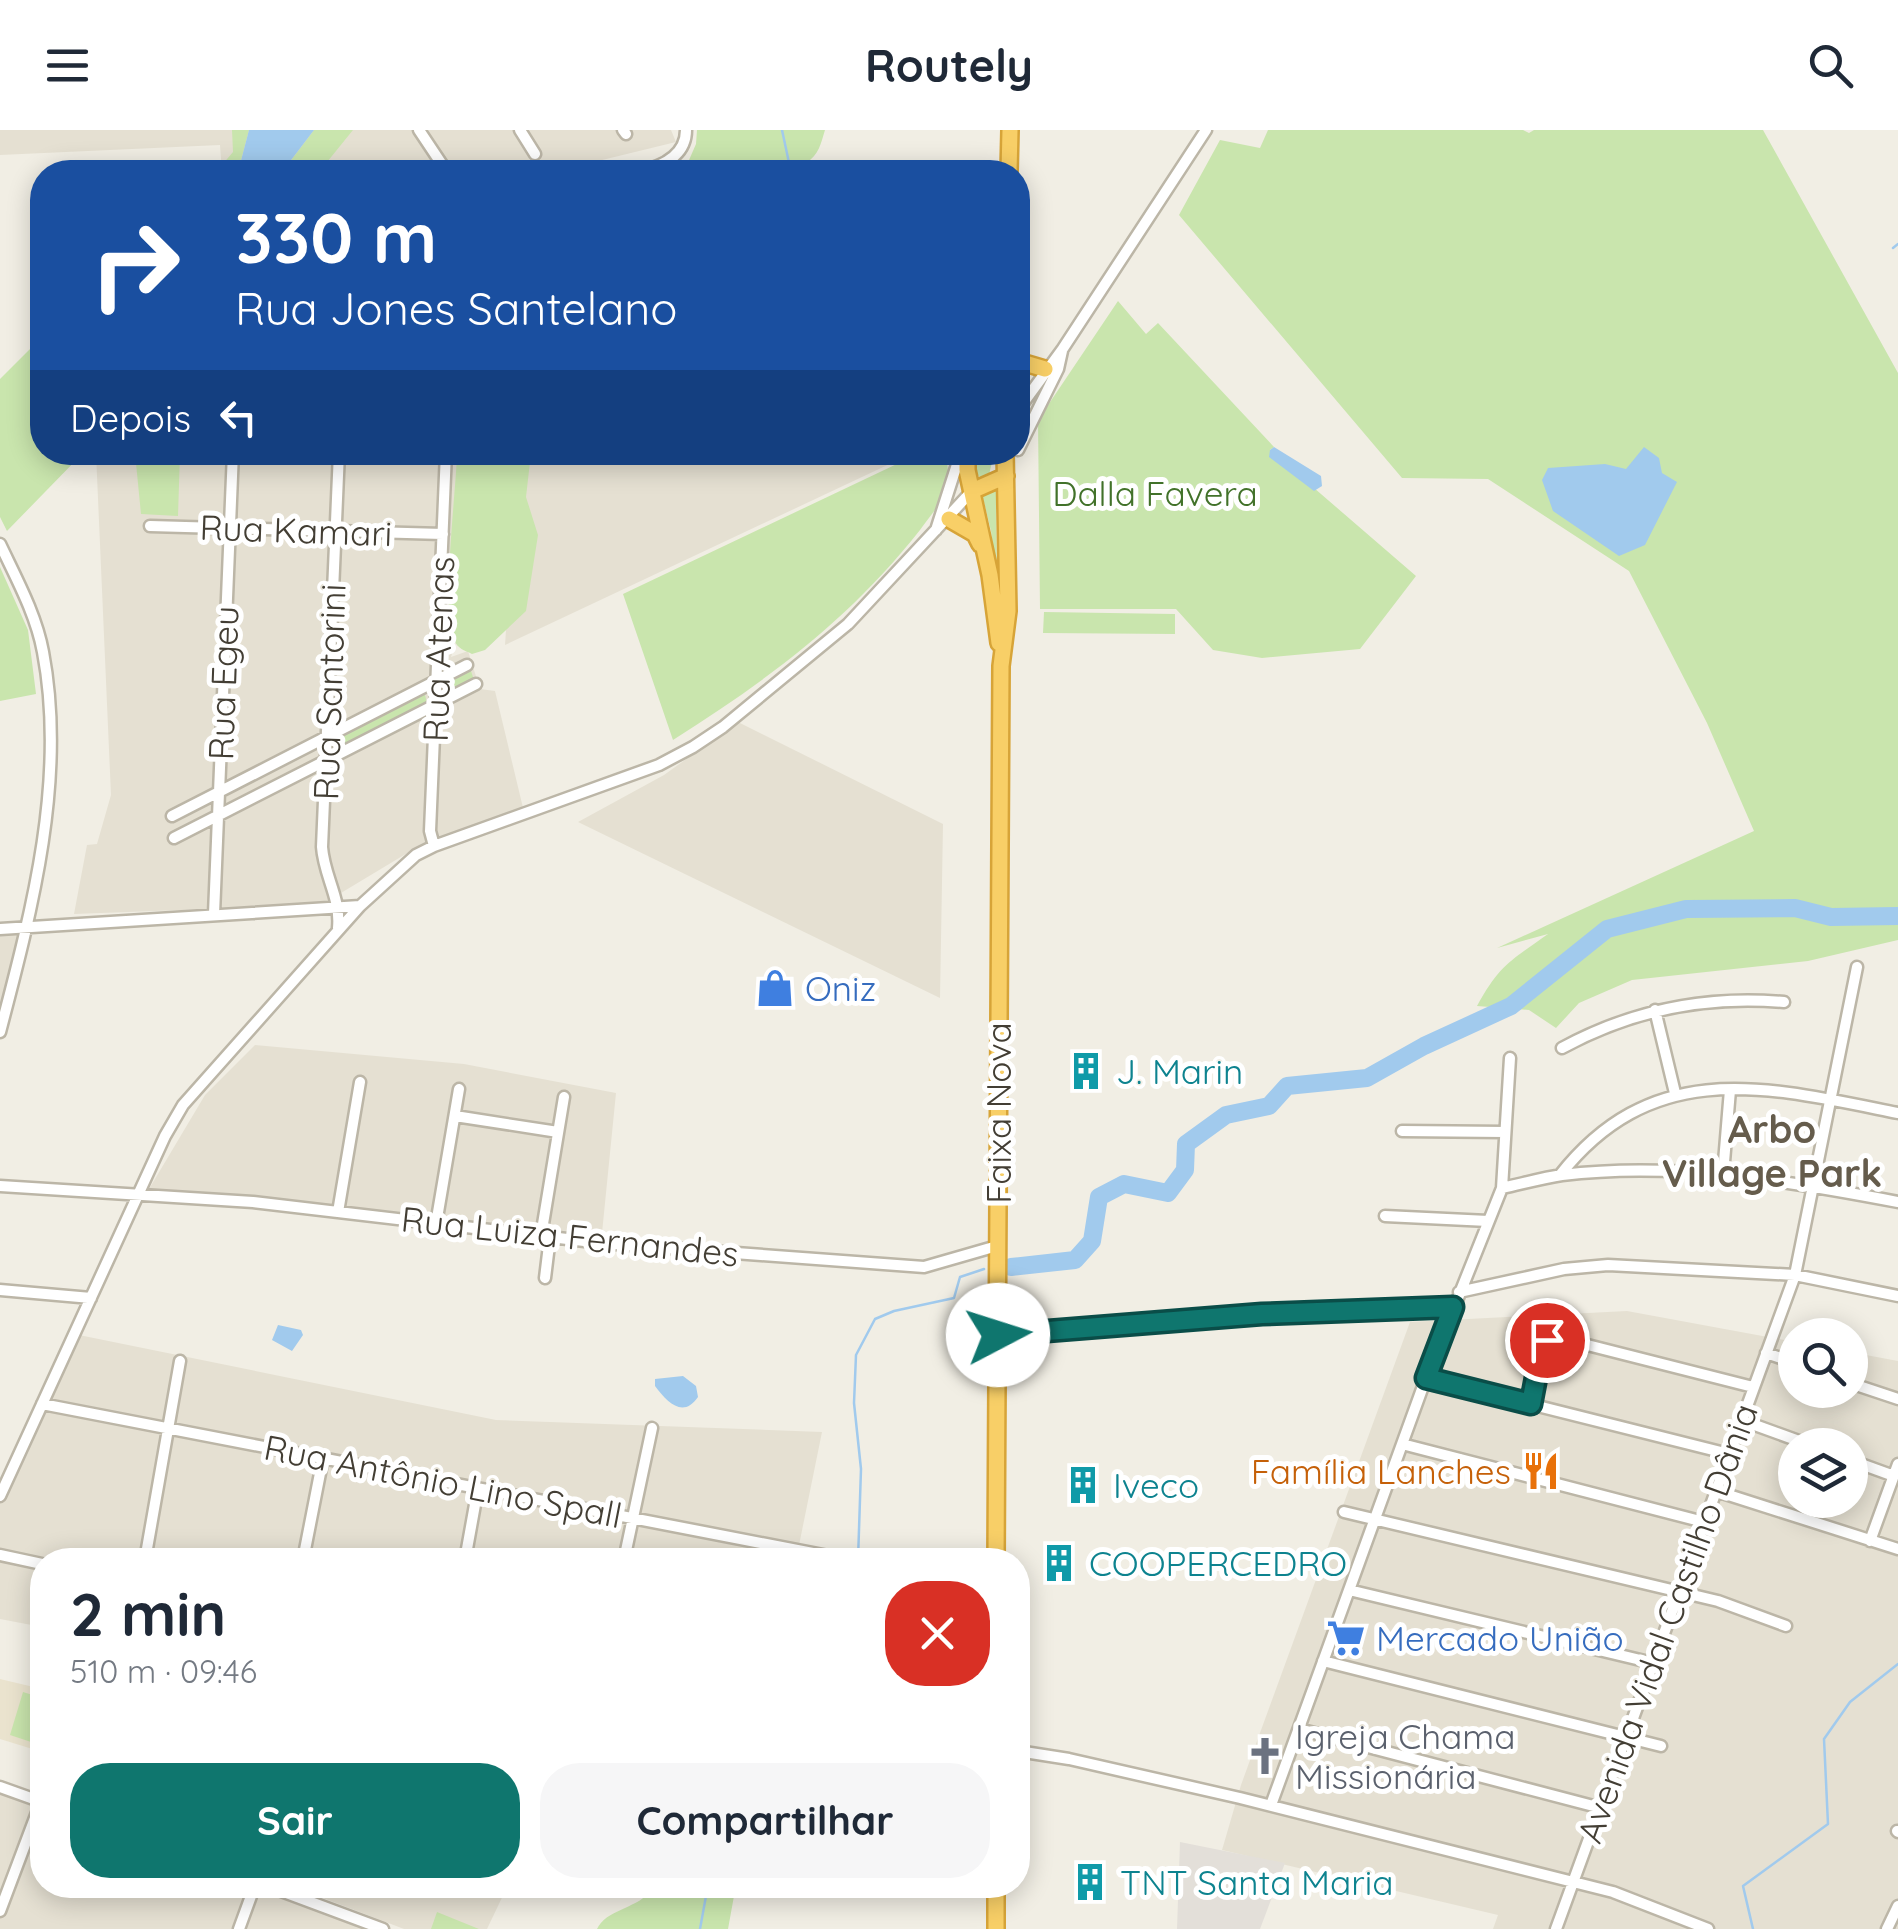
<!DOCTYPE html>
<html lang="pt">
<meta charset="utf-8">
<style>
:root{--surface:#fff;--page:#f6f6f7;--text:#1f2937;--muted:#747a83;--accent:#0f766e}
body{margin:0;font-family:Quicksand,sans-serif;background:var(--page);color:var(--text);height:100vh;display:flex;flex-direction:column;font-size:38px;white-space:nowrap}
*{box-sizing:border-box;margin:0}
p{font-size:32px;color:var(--muted)}
.icon{flex:none;width:55px;height:55px;fill:none;stroke:currentColor;stroke-width:2;stroke-linecap:round;stroke-linejoin:round}
.map{position:relative;flex:1;overflow:hidden}
.details{position:absolute;left:30px;top:1418px;width:1000px;height:350px;display:flex;flex-direction:column;background:var(--surface);border-radius:40px;box-shadow:0 5px 25px #0003}
.details>*{flex:none}
.hud{position:absolute;left:30px;top:30px;width:1000px;height:305px;border-radius:40px;box-shadow:0 5px 25px #0003;background:#1a4fa0;color:#fff;overflow:hidden}
.tools{position:absolute;left:1778px;top:1188px;display:grid;gap:20px}
.tools a{display:grid;place-items:center;width:90px;height:90px;border-radius:50%;background:var(--surface);box-shadow:0 5px 25px #0003;font-size:50px}
.pin{position:absolute;display:grid;place-items:center;width:85px;height:85px;color:#fff;margin:-42px;border:5px solid #fff;border-radius:50%;box-shadow:0 2px 10px #0007}
.me{position:absolute;width:110px;margin:-55px;rotate:85deg;stroke-linejoin:round;filter:drop-shadow(0 0 8px #0008)}
.turn{display:flex;align-items:center;gap:35px;height:210px;padding:0 40px;font-size:45px}
.turn .icon{width:130px;height:130px;stroke-width:2.5}
.turn b{display:block;font-size:70px;line-height:85px}
.then{display:flex;align-items:center;height:95px;padding:0 40px;background:#0003;gap:20px;font-size:38px}
.round{display:grid;place-items:center;flex:none;width:105px;height:105px;border-radius:40px;background:var(--page)}
.head{display:flex;align-items:center;justify-content:space-between;height:170px;padding:0 40px}
h1{font-size:60px;font-weight:700;line-height:75px}
.primary-button{display:flex;gap:20px;margin-top:auto;padding:20px 40px}
.primary-button a{flex:1;height:115px;border-radius:40px;background:var(--accent);color:#fff;font-size:40px;font-weight:700;line-height:115px;text-align:center}
.primary-button a+a{background:var(--page);color:var(--text)}
header{display:flex;justify-content:space-between;align-items:center;height:130px;padding:0 40px;background:var(--surface);font-size:45px;font-weight:700}
.map>svg:first-child{display:block}
.residential{fill:#e5e0d2;fill-rule:evenodd}
.industrial{fill:#e3dfd9}
.education{fill:#eae3ce}
.green{fill:#c9e5ad}
.water{fill:#a1caed}
.lines{fill:none;stroke-linecap:round;stroke-linejoin:round}
.stream{stroke:#a1caed;stroke-width:2.5}
.river{stroke:#a1caed;stroke-width:18}
.minor-casing{stroke:#bcb6a7;stroke-width:15}
.highway-casing{stroke:#d7a438;stroke-width:20}
.minor{stroke:#fff;stroke-width:10}
.highway{stroke:#f8cf67;stroke-width:15}
.route-casing{stroke:#0a4d48;stroke-width:25}
.route{stroke:#0f766e;stroke-width:18}
.labels{text-anchor:middle;dominant-baseline:central;stroke-width:10;stroke-linejoin:round;paint-order:stroke}
.park-label{font-size:35px;fill:#42722a;stroke:#fff}
.street-label{font-size:35px;fill:#433e34;stroke:#fff}
.shop-label{font-size:35px;fill:#366cbe;stroke:#fff;text-anchor:start}
.culture-label{font-size:35px;fill:#0d838f;stroke:#fff;text-anchor:start}
.food-label{font-size:35px;fill:#c56008;stroke:#fff;text-anchor:end}
.worship-label{font-size:35px;fill:#5b616d;stroke:#fff;text-anchor:start}
.neighbourhood-label{font-size:38px;font-weight:bold;fill:#655c4c;stroke:#fff}
</style>
<header><svg class="icon" aria-label="menu" viewBox="0 0 24 24"><path d="M4 6h16M4 12h16M4 18h16"/></svg>Routely<svg class="icon" aria-label="search" viewBox="0 0 24 24"><circle cx="10" cy="10" r="6"/><path d="M15 15l6 6"/></svg></header>
<div class="map">
<svg width="1898" height="1799" viewBox="0 0 1898 1799">
<rect width="100%" height="100%" fill="#f1eee4"/>
<path class="residential" d="M0,0h671l5,12 -123,30h-331l-2,-27 -220,10z
M96,323h419l-64,204 17,-6 12,38 15,2 29,121 -95,28 -108,65 -247,9 13,-69 10,-1 14,-49z
M518,323h395l-408,192z
M738,592l205,102 -3,174 -362,-176 86,-47z
M0,799h27l-27,103z
M255,915l209,19 152,29 -15,150 -452,-54 56,-94z
M1627,1181l168,31v48h55v-38l48,9v568h-405l5,-14 -276,-65 19,-65 169,-463zM1795,1315h55v55h-55z
M74,1204l422,86 326,12 -26,128h-754v67l-42,-8v-123z
M0,1657l42,15v83h223l118,44h-383z
M289,1755h219l-21,44h-83z"/>
<path class="industrial" d="M1180,1712l105,21 -25,66h-83z"/>
<path class="education" d="M0,1549l42,10v52l-3,10 -39,-12z"/>
<path class="green" d="M232,0h17l-11,42h-22l17,-20z
M314,0h39l-34,42h-37z
M697,0h128c-4,13 -6,25 -19,33 -25,16 -105,10 -138,9l18,-5 10,-23z
M1268,0h255l6,3 5,-3h229l135,243v567l-90,21 -176,19 -53,23 -23,25 -27,-18 -52,-4c23,-42 35,-46 71,-72l-51,14 257,-117 -47,-108 -78,-152 -141,-92 -86,-1 -223,-263 41,-75 40,8z
M1118,171l28,33 12,-11 116,124 -4,3 146,126 -56,73 -98,9 -49,-8 -37,-41h-136l-2,-189z
M42,207v115l41,1 -76,78 -7,-14v-138z
M135,323h45l-2,63 -37,-2z
M457,323h74l-5,44 12,38 -12,76 -41,39 -13,4c-8,-4 -14,-5 -18,-14 -13,-34 2,-145 3,-187z
M920,323h26c1,9 3,21 2,31 -2,15 -19,33 -28,46 -71,90 -151,149 -247,210l-50,-146z
M970,323h24l-5,22 -8,3 -8,-7z
M996,360l1,89 -6,-48 -9,-37z
M0,437l28,63 8,64 -36,7z
M1044,482l131,2v20l-132,-1z
M470,538l4,12 -27,15 -5,-1 -1,-10z
M421,563l4,2 2,8 -82,42 -7,1 -2,-9z
M23,1562l19,6v17l-8,28 -24,-8z
M646,1755h90l-8,44h-131c9,-19 37,-20 52,-36z
M437,1782l42,17h-48z"/>
<path class="water" d="M249,0h65l-32,42h-44z
M1274,317l47,29 1,10 -8,5 -45,-34 1,-7z
M1644,317l15,11 3,15 15,9 -32,63 -26,11 -66,-45 -11,-31 6,-12 57,-4 21,5z
M278,1195l23,5 2,5 -11,16 -20,-11z
M683,1246l13,10 2,11c-15,22 -31,5 -43,-11v-7z"/>
<g class="lines">
<path class="stream" d="M782,0l9,42
M1893,118l5,-4
M858,1430l3,-91 -7,-66 2,-48 19,-36 19,-8 60,-13 6,-21 24,-8
M700,1799l8,-44
M1753,1799l-10,-43 85,-62 -4,-85 26,-37 48,-38"/>
<path class="river" d="M1011,1137l64,-7 17,-19 7,-44 25,-13 44,9 17,-23 1,-26 40,-29 43,-9 18,-20 80,-8 57,-32 87,-40 96,-77 79,-20 109,-1 36,9 67,-1"/>
<g class="minor-casing">
<path id="minor" d="M419,0l26,39
M520,0l15,24
M623,0l3,4
M638,42c23,-5 48,-16 48,-42
M1018,280l44,-60 144,-220
M1018,320l40,-81 4,-18
M150,396l293,8
M936,400l25,-78
M0,414c16,34 36,70 43,108 24,126 -11,258 -43,380
M172,686l295,-151
M174,708l302,-154
M434,716l-4,-15 16,-379
M214,784l19,-462
M338,798c3,-30 -14,-52 -16,-81l17,-395
M0,799l360,-23
M1655,880l20,83
M1562,918c70,-38 142,-53 222,-46
M455,986l103,16
M1402,1001l103,1
M1723,1044l7,-84
M1560,1045c94,-119 208,-88 338,-62
M0,1056l253,16 348,41 323,24 73,-21
M1502,1058c19,-4 40,-10 60,-13 112,-14 226,6 336,27
M338,1082l22,-130
M1385,1086l103,5
M436,1094l23,-135
M541,1106l23,-139
M545,1148l5,-41
M0,1160l91,8
M1459,1162l105,-23 44,-4 187,10 103,21
M997,1205l264,-21 192,-7
M1766,1223l29,10
M1426,1248l303,76
M1850,1253l48,16
M42,1274l802,155
M1531,1274l12,-58 9,-10 201,51
M1741,1290l69,25
M1402,1314l302,78
M1850,1330l44,16
M1716,1361l182,58
M0,1366l165,-360 18,-31 177,-199 56,-51 18,-9 225,-81 34,-18 30,-20 125,-103 124,-133
M1344,1382l374,89 68,25
M1870,1411l28,-77
M0,1425l42,9
M145,1430l35,-199
M303,1430l20,-102
M465,1430l13,-72
M624,1430l28,-132
M1349,1460l304,73
M1323,1531l338,85
M1299,1599l302,79
M1018,1621l51,8 171,39 373,94 95,37
M0,1657l42,15
M1271,1675l155,-427 76,-190 8,-130
M1897,1701l1,1
M265,1755l118,44
M0,1781l41,-109
M239,1799l16,-44
M1556,1799l239,-654 62,-308
M1887,1799l11,-23"/>
</g>
<g class="highway-casing">
<path id="highway" d="M1009,42l1,-42
M1018,231l27,8
M967,322v18l23,105 9,68
M972,361l34,-15
M949,389l26,15 5,10
M996,1430l5,-894 7,-55 -3,-159
M996,1755v44"/>
</g>
<use href="#minor" class="minor"/>
<use href="#highway" class="highway"/>
</g>
<g class="lines">
<g class="route-casing">
<path id="route" d="M998,1205l264,-21 191,-7 -27,71 105,26 11,-58 5,-6"/>
</g>
<use href="#route" class="route"/>
</g>
<defs>
<g id="shop-bare" transform="scale(3)"><path d="M-5-2.5h2.3a2.7 3.5 0 0 1 5.4 0H5L5.5 6h-11ZM-1.5-2.5h3a1.5 2.3 0 0 0-3 0Z" fill="#3f7fe0" stroke="#fff" stroke-width="2.5" paint-order="stroke"/></g>
<g id="building-bare" transform="scale(3)"><path d="M-4-6H4V6H1V3H-1V6H-4ZM-2.5-4.3h1.7v1.8h-1.7ZM.8-4.3h1.7v1.8H.8ZM-2.5-1h1.7V.8h-1.7ZM.8-1h1.7V.8H.8Z" fill="#0f9aa8" stroke="#fff" stroke-width="2.5" paint-order="stroke"/></g>
<g id="restaurant-bare" transform="scale(3)"><path d="M-5-6h1v4h1v-4h1v4h1v-4h1v5L-1.5 .5V6h-2V.5L-5-1ZM5-6V6H3V1.5H1.5Q1.5-4 5-6Z" fill="#e8710a" stroke="#fff" stroke-width="2.5" paint-order="stroke"/></g>
<g id="supermarket-bare" transform="scale(3)"><path d="M-6-5.5h2.5l.6 2H6L4.5 2H-2.5L-4.4-4H-6ZM-1.5 3.2a1.3 1.3 0 1 0 .1 0ZM3 3.2a1.3 1.3 0 1 0 .1 0Z" fill="#3f7fe0" stroke="#fff" stroke-width="2.5" paint-order="stroke"/></g>
<g id="church-bare" transform="scale(3)"><path d="M-1.2-6h2.4v3.5h3.3v2.4h-3.3V6h-2.4V-.1h-3.3v-2.4h3.3Z" fill="#6b7280" stroke="#fff" stroke-width="2.5" paint-order="stroke"/></g>
</defs>
<g fill-rule="evenodd">
<use href="#shop-bare" x="775" y="858"/>
<use href="#building-bare" x="1086" y="941"/>
<use href="#restaurant-bare" x="1541" y="1341"/>
<use href="#building-bare" x="1083" y="1355"/>
<use href="#building-bare" x="1059" y="1433"/>
<use href="#supermarket-bare" x="1346" y="1508"/>
<use href="#church-bare" x="1265" y="1626"/>
<use href="#building-bare" x="1090" y="1752"/>
</g>
<g class="labels">
<g class="park-label">
<text x="1155" y="363">Dalla Favera</text>
</g>
<g class="street-label">
<text transform="translate(296 400) rotate(2)">Rua Kamari</text>
<text transform="translate(438 519) rotate(-88)">Rua Atenas</text>
<text transform="translate(223 553) rotate(-88)">Rua Egeu</text>
<text transform="translate(329 562) rotate(-88)">Rua Santorini</text>
<text transform="translate(998 983) rotate(-90)">Faixa Nova</text>
<text transform="translate(570 1106) rotate(6)">Rua Luiza Fernandes</text>
<text transform="translate(443 1351) rotate(11)">Rua Antônio Lino Spall</text>
<text transform="translate(1667 1493) rotate(-70)">Avenida Vidal Castilho Dânia</text>
</g>
<g class="shop-label">
<text x="805" y="858">Oniz</text>
<text x="1376" y="1508">Mercado União</text>
</g>
<g class="culture-label">
<text x="1116" y="941">J. Marin</text>
<text x="1113" y="1355">Iveco</text>
<text x="1089" y="1433">COOPERCEDRO</text>
<text x="1120" y="1752">TNT Santa Maria</text>
</g>
<g class="food-label">
<text x="1511" y="1341">Família Lanches</text>
</g>
<g class="worship-label">
<text x="1295" y="1606">Igreja Chama<tspan x="1295" dy="40">Missionária</tspan></text>
</g>
<g class="neighbourhood-label">
<text x="1772" y="999">Arbo<tspan x="1772" dy="44">Village Park</tspan></text>
</g>
</g>
</svg>
<div class="tools">
<a><svg class="icon" aria-label="search" viewBox="0 0 24 24"><circle cx="10" cy="10" r="6"/><path d="M15 15l6 6"/></svg></a>
<a><svg class="icon" aria-label="layers" viewBox="0 0 24 24"><path d="M12 4l9 5-9 5-9-5zM3 14l9 5 9-5"/></svg></a>
</div>
<div class="pin" style="left:1547px;top:1210px;background:#d93025"><svg class="icon" aria-label="arrive" viewBox="0 0 24 24"><path d="M6 21V4h12l-3 4 3 4H6"/></svg></div>
<svg class="me" style="left:998px;top:1205px" viewBox="-20 -20 40 40"><circle r="19" fill="#fff"/><path d="M0-13L10 11 0 6-10 11z" fill="#0f766e"/></svg>
<div class="hud">
<div class="turn"><svg class="icon" aria-label="right" viewBox="0 0 24 24"><path d="M7 20v-9h11M14 6l5 5-5 5"/></svg><div><b>330 m</b>Rua Jones Santelano</div></div>
<div class="then">Depois<svg class="icon" aria-label="left" viewBox="0 0 24 24"><path d="M17 20v-9H6M10 6l-5 5 5 5"/></svg></div>
</div>
<section class="details">
<div class="head"><div><h1>2 min</h1><p>510 m · 09:46</p></div><a class="round" style="background:#d93025;color:#fff"><svg class="icon" aria-label="close" viewBox="0 0 24 24"><path d="M6 6l12 12M18 6L6 18"/></svg></a></div>
<div class="primary-button"><a>Sair</a><a>Compartilhar</a></div>
</section>
</div>
